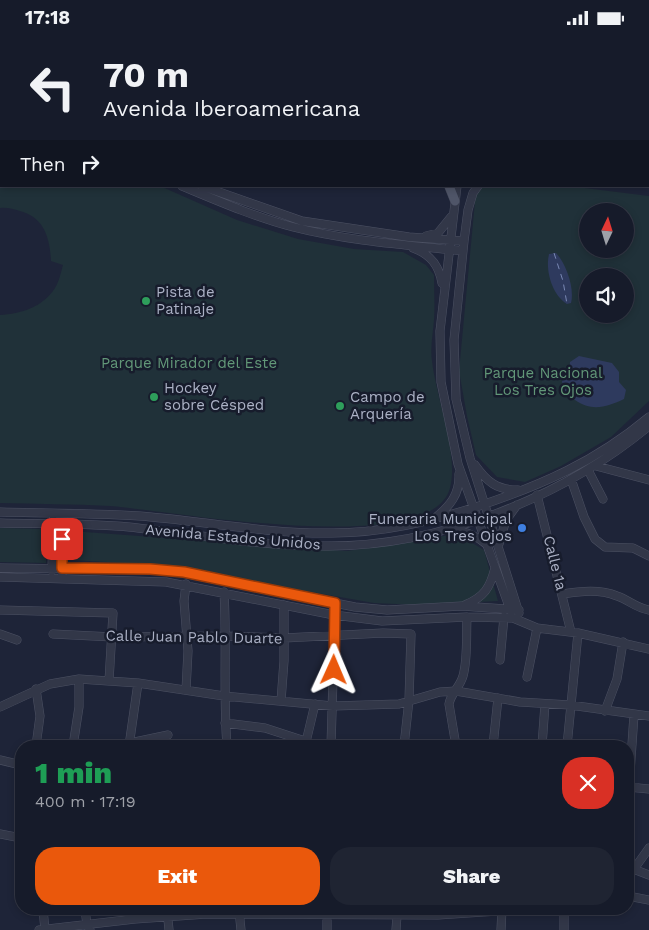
<!DOCTYPE html>
<meta charset="utf-8">
<style>
:root{--surface:#161b2a;--page:#1f2432;--text:#f1f3f6;--muted:#9ea1a8;--line:#353947;--accent:#ea580c}
body{margin:0;font-family:"Work Sans",sans-serif;background:var(--page);color:var(--text);height:100vh;display:flex;flex-direction:column;font-size:19px;white-space:nowrap}
*{box-sizing:border-box;margin:0}
p{font-size:16px;color:var(--muted)}
.icon{flex:none;width:28px;height:28px;fill:none;stroke:currentColor;stroke-width:2;stroke-linecap:round;stroke-linejoin:round}
.map{position:relative;flex:1;overflow:hidden}
.panel{position:absolute;left:15px;top:705px;width:619px;height:175px;display:flex;flex-direction:column;background:var(--surface);border-radius:20px;box-shadow:0 2px 8px #0003,0 0 0 1px var(--line)}
.panel>*{flex:none}
.hud{position:absolute;left:0px;top:0px;width:650px;height:152px;box-shadow:0 2px 8px #0003,0 0 0 1px var(--line);background:#161b2a;color:var(--text);overflow:hidden}
.needle{width:32px;rotate:4deg}
.fabs{position:absolute;left:579px;top:168px;display:grid;gap:10px}
.fabs a{display:grid;place-items:center;width:55px;height:55px;border-radius:50%;background:var(--surface);box-shadow:0 2px 8px #0003,0 0 0 1px var(--line);font-size:25px}
.pin{position:absolute;display:grid;place-items:center;width:42px;height:42px;color:#fff;margin:-21px;border-radius:10px;box-shadow:0 2px 8px #0006}
.me{position:absolute;width:55px;margin:-28px;rotate:1deg;stroke-linejoin:round;filter:drop-shadow(0 0 4px #0008)}
.turn{display:flex;align-items:center;gap:18px;height:105px;padding:0 20px;font-size:22px}
.turn .icon{width:65px;height:65px;stroke-width:2.5}
.turn b{display:block;font-size:35px;line-height:42px}
.then{display:flex;align-items:center;height:48px;padding:0 20px;background:#0003;gap:10px;font-size:19px}
.round{display:grid;place-items:center;flex:none;width:52px;height:52px;border-radius:20px;background:var(--page)}
.overview{display:flex;align-items:center;justify-content:space-between;height:85px;padding:0 20px}
h1{font-size:30px;font-weight:800;line-height:38px;color:#1e9e55}
.action{display:flex;gap:10px;margin-top:auto;padding:10px 20px}
.action a{flex:1;height:58px;border-radius:20px;background:var(--accent);color:#fff;font-size:20px;font-weight:800;line-height:58px;text-align:center}
.action a+a{background:var(--page);color:var(--text)}
.status{display:flex;justify-content:space-between;align-items:center;height:35px;padding:0 25px;background:var(--surface);direction:ltr}
.status svg{height:14px;fill:currentColor}
.map>svg:first-child{display:block}
.green{fill:#203139;fill-rule:evenodd}
.water{fill:#2e3a5e}
.lines{fill:none;stroke-linecap:round;stroke-linejoin:round}
.ferry{stroke:#7988b4;stroke-width:1;stroke-dasharray:6 5;stroke-linecap:butt}
.minor-casing{stroke:#4c5163;stroke-width:9}
.major-casing{stroke:#3b4051;stroke-width:10}
.highway-casing{stroke:#393e4f;stroke-width:12}
.minor{stroke:#323748;stroke-width:8}
.major{stroke:#4f5568;stroke-width:9}
.highway{stroke:#6f684e;stroke-width:11}
.route-casing{stroke:#983908;stroke-width:12}
.route{stroke:#ea580c;stroke-width:9}
.leisure-dot{fill:#2e9e5b;stroke:#171c2c;stroke-width:2}
.shop-dot{fill:#3f7fe0;stroke:#171c2c;stroke-width:2}
.labels{text-anchor:middle;dominant-baseline:central;stroke-width:5;stroke-linejoin:round;paint-order:stroke}
.poi-label{font-size:15px;fill:#abb1c5;stroke:#171c2c;text-anchor:start}
.park-label{font-size:15px;fill:#629778;stroke:#171c2c}
.street-label{font-size:15px;fill:#abb1c5;stroke:#171c2c}
</style>
<div class="status"><b>17:18</b><svg viewBox="0 0 49 12"><path d="M0 12V9h3v3zM5 12V6h3v6zM10 12V3h3v9zM15 12V0h3v12zM26 1h20v11H26zM47 4h2v5h-2z"/></svg></div>
<div class="map">
<svg width="649" height="895" viewBox="0 0 649 895">
<rect width="100%" height="100%" fill="#1e2438"/>
<path class="green" d="M0,125l1,26h159l77,34 61,19 56,10 49,3 23,13 8,10c0,15 1,30 0,45 -1,13 -4,28 -2,41 4,36 27,93 18,127 -18,72 -284,22 -340,18 -37,-2 -74,-2 -110,-3v-188c21,-1 43,-8 55,-27 4,-6 6,-16 8,-23l-12,-4c-1,-23 -7,-44 -31,-50 -7,-2 -13,-4 -20,-3z
M482,151h87l80,10v205l-38,36 -50,29 -36,16 -28,-5 -21,-22 -9,-39 -8,-45 17,-180zM588,176h37v38h-37zM588,241h37v38h-37z
M0,493l47,1 -1,34 -46,-1z
M71,496l276,20 110,-17 27,16 14,51 -80,4 -44,-2 -216,-38 -86,-5z"/>
<path class="water" d="M556,218c10,10 19,36 15,50l-4,1c-15,-9 -22,-34 -18,-50z
M579,321l33,7 7,9v10l7,8 -2,9c-17,8 -32,13 -49,1 -8,-6 -12,-9 -13,-19l7,-8 1,-11z"/>
<g class="lines">
<path class="ferry" d="M554,218l9,28 4,23"/>
<g class="minor-casing">
<path id="minor" d="M72,0l2,1
M596,0l2,1
M408,1v-1
M502,1v-1
M587,1v-1
M0,75h1
M649,97v-1
M0,112h1
M0,118h1
M182,151c36,15 73,31 111,41 55,14 113,18 170,24
M202,151l100,35 107,16 55,4
M457,151l-17,145 1,51 17,82 53,148
M478,151l-5,7 -5,17 -4,31 -10,99 2,59 14,59 49,155
M426,201l12,-3 13,-16
M413,213c17,6 26,17 29,35
M475,430c12,17 22,25 43,25
M596,431l53,14
M588,435l15,29
M571,444l13,38 11,22 10,8 28,1 16,8
M537,460l34,137
M0,477c46,1 93,1 140,4 64,5 127,18 192,17 50,0 96,-11 144,-26 66,-22 119,-45 173,-90
M435,483c15,-12 25,-24 24,-44
M0,488c43,1 86,0 129,4 65,7 130,19 196,19 113,1 237,-48 324,-120
M451,495c14,0 24,5 35,14
M499,509l7,-24 11,-15
M0,533l168,2 187,37 32,3 75,-4 57,4
M52,536l1,-51
M62,538v-51
M0,542l166,5 168,33 48,6 85,-4 46,1 24,10 41,5 71,16
M224,557c3,51 -1,103 3,154
M563,559c18,-3 37,-5 54,2 12,4 19,12 32,14
M465,570c19,-8 25,-17 30,-37
M0,575l113,3 -4,68
M0,599l17,6
M53,599l60,3 113,-1 58,2 99,-5 28,1 -2,66 -5,46
M500,625l4,-43
M527,642l10,-49
M36,654l4,27 -4,30
M186,655l2,-39 -4,-50 2,-17
M281,666l3,-40v-56
M0,672l50,-23 29,-5 59,4 86,13 109,10 66,-2 41,-12 16,-1 64,11 50,3 79,11
M605,676l12,-32 6,-37
M225,688l40,5 40,13
M130,708l38,-8
M73,711l6,-39v-28
M129,711l9,-63
M305,711l10,-42
M331,711l4,-136
M456,711l-7,-42c2,-11 11,-17 14,-28 5,-18 3,-40 4,-59
M493,711l5,-48
M542,711l3,-42
M567,711l11,-113
M0,725l21,5
M628,752l21,2
M629,753l5,-73
M0,799l21,4
M628,832l21,8
M634,834l15,-21
M628,861l21,4
M43,874l2,21
M85,874l2,16 3,5
M135,874v10
M167,874l2,21
M327,874v21
M239,875l2,20
M39,895l96,-11 72,-5 231,1 90,-6
M396,895l1,-15
M501,895l1,-21
M564,895v-21"/>
</g>
<g class="major-casing">
<path id="major" d="M93,0l2,1
M178,0l1,1
M449,151l6,15"/>
</g>
<g class="highway-casing">
<path id="highway" d="M114,0l2,1
M168,0l1,1"/>
</g>
<use href="#minor" class="minor"/>
<use href="#major" class="major"/>
<use href="#highway" class="highway"/>
</g>
<g class="lines">
<g class="route-casing">
<path id="route" d="M62,504v29l88,1 34,3 151,31 -1,67"/>
</g>
<use href="#route" class="route"/>
</g>
<g class="leisure-dot">
<circle cx="146" cy="266" r="5"/>
<circle cx="154" cy="362" r="5"/>
<circle cx="340" cy="371" r="5"/>
</g>
<circle class="shop-dot" cx="522" cy="493" r="5"/>
<g class="labels">
<g class="poi-label">
<text x="156" y="257">Pista de<tspan x="156" dy="17">Patinaje</tspan></text>
<text x="164" y="353">Hockey<tspan x="164" dy="17">sobre Césped</tspan></text>
<text x="350" y="362">Campo de<tspan x="350" dy="17">Arquería</tspan></text>
<text x="512" y="484" text-anchor="end">Funeraria Municipal<tspan x="512" dy="17">Los Tres Ojos</tspan></text>
</g>
<g class="park-label">
<text x="189" y="328">Parque Mirador del Este</text>
<text x="543" y="338">Parque Nacional<tspan x="543" dy="17">Los Tres Ojos</tspan></text>
</g>
<g class="street-label">
<text transform="translate(233 502) rotate(5)">Avenida Estados Unidos</text>
<text transform="translate(555 528) rotate(76)">Calle 1a</text>
<text transform="translate(194 602) rotate(1)">Calle Juan Pablo Duarte</text>
</g>
</g>
</svg>
<div class="fabs">
<a><svg class="needle" viewBox="-14 -14 28 28"><path d="M0-13l5 13h-10z" fill="#e53935"/><path d="M0 13l5-13h-10z" fill="#9ea1a8"/></svg></a>
<a><svg class="icon" aria-label="sound" viewBox="0 0 24 24"><path d="M4 9h4l5-4v14l-5-4H4zM17 9q2 3 0 6"/></svg></a>
</div>
<div class="pin" style="left:62px;top:504px;background:#d93025"><svg class="icon" aria-label="arrive" viewBox="0 0 24 24"><path d="M6 21V4h12l-3 4 3 4H6"/></svg></div>
<svg class="me" style="left:334px;top:635px" viewBox="-20 -20 40 40"><path d="M0-17L14 15 0 8-14 15z" fill="#ea580c" stroke="#fff" stroke-width="4"/></svg>
<div class="hud">
<div class="turn"><svg class="icon" aria-label="left" viewBox="0 0 24 24"><path d="M17 20v-9H6M10 6l-5 5 5 5"/></svg><div><b>70 m</b>Avenida Iberoamericana</div></div>
<div class="then">Then<svg class="icon" aria-label="right" viewBox="0 0 24 24"><path d="M7 20v-9h11M14 6l5 5-5 5"/></svg></div>
</div>
<section class="panel">
<div class="overview"><div><h1>1 min</h1><p>400 m · 17:19</p></div><a class="round" style="background:#d93025;color:#fff"><svg class="icon" aria-label="close" viewBox="0 0 24 24"><path d="M6 6l12 12M18 6L6 18"/></svg></a></div>
<div class="action"><a>Exit</a><a>Share</a></div>
</section>
</div>
